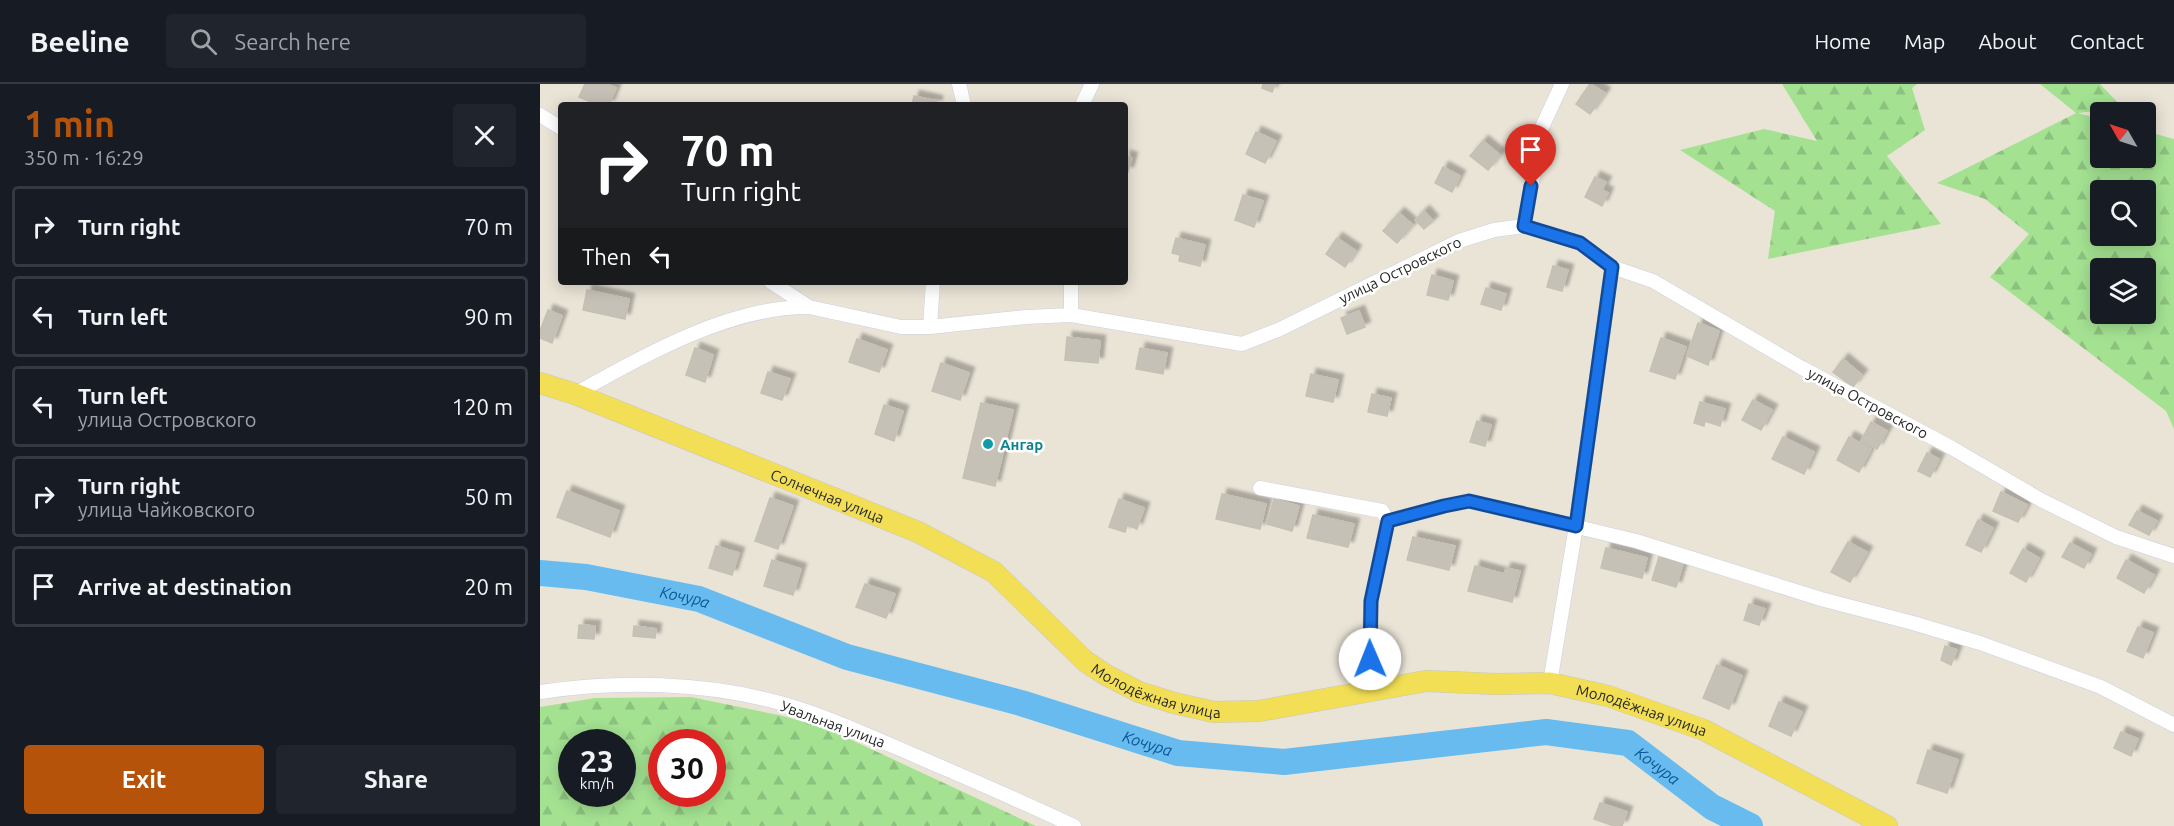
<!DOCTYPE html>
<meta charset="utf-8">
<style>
:root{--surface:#171b24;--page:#20242c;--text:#f1f3f6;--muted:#9ea1a6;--line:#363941;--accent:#b45309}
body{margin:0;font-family:Ubuntu,sans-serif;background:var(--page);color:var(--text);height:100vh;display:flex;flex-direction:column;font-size:22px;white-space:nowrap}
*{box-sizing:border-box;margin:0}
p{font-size:20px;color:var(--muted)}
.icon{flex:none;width:33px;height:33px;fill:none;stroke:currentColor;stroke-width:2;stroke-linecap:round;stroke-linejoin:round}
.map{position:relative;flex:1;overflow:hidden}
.panel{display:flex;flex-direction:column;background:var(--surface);width:540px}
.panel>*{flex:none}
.hud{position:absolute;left:18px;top:18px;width:570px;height:183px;border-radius:6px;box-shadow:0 3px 15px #0003;background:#202124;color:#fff;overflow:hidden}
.needle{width:39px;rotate:309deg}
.buttons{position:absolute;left:1550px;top:18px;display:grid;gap:12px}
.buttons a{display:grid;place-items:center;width:66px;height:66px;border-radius:6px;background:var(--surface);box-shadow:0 3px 15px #0003;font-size:30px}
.speed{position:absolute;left:18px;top:645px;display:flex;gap:12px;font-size:30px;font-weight:700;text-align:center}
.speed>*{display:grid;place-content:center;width:78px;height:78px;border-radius:50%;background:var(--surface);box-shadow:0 3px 15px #0003;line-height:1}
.speed small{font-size:15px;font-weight:400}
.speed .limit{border:9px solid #d22;background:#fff;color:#111}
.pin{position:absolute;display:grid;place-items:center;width:51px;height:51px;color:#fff;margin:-62px -26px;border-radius:50% 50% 50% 0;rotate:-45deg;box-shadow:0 0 6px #0007}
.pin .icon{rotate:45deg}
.me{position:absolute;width:66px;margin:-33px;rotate:359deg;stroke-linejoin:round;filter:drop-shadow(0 0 4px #0008)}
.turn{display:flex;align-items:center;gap:21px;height:126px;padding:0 24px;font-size:27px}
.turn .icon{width:78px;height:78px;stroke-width:2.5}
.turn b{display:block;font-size:42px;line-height:51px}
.then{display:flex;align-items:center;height:57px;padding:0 24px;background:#0003;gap:12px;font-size:22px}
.round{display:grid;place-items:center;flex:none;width:63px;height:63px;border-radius:6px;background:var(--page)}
.overview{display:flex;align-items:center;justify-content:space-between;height:102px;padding:0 24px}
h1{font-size:36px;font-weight:600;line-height:45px;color:var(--accent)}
.action{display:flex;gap:12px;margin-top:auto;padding:12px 24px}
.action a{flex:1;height:69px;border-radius:6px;background:var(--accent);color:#fff;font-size:24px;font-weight:600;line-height:69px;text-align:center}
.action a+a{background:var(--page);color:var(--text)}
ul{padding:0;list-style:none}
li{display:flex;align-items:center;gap:18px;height:81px;margin:0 12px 9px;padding:0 12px;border:3px solid var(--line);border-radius:6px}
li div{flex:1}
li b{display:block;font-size:22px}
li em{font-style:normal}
header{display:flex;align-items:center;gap:36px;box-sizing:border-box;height:84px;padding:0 30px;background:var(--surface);border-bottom:2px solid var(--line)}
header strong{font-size:28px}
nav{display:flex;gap:33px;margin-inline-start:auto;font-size:21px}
.search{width:420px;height:54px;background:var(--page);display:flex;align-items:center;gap:15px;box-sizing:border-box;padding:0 21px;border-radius:6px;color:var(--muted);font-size:22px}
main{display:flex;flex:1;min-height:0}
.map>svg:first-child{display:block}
.forest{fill:url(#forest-firs);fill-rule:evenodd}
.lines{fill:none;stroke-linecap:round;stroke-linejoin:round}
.river{stroke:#67bbef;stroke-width:26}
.building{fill:#c5c1b7;stroke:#c5c0b2;stroke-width:1.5;filter:url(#shadow)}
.minor-casing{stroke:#cdcee1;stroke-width:15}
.primary-casing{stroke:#c7c7c7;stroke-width:22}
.minor{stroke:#fff;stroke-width:14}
.primary{stroke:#f2df55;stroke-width:21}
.route-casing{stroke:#114b97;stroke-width:15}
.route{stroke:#1a73e8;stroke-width:10}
.culture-dot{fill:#0f9aa8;stroke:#fff;stroke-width:2}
.labels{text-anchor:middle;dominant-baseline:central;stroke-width:5;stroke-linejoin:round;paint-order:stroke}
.street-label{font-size:15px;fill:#272727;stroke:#fff}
.culture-label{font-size:15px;font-weight:bold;fill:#0d838f;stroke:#fff;text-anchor:start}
.water-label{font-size:16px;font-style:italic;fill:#0b5696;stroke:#fff}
</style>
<header>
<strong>Beeline</strong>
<div class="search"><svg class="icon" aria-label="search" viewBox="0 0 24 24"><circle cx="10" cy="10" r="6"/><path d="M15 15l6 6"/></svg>Search here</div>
<nav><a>Home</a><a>Map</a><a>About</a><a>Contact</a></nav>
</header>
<main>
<section class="panel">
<div class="overview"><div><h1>1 min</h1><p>350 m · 16:29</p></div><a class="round"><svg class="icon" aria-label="close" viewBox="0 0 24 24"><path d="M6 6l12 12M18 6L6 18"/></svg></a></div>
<ul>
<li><svg class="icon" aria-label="right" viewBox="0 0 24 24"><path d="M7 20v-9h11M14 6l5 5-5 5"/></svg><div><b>Turn right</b></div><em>70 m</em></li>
<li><svg class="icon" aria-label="left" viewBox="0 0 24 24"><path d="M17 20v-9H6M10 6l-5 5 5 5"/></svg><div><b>Turn left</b></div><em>90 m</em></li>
<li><svg class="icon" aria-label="left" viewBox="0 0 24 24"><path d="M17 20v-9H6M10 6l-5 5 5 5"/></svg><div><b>Turn left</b><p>улица Островского</p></div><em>120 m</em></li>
<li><svg class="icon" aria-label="right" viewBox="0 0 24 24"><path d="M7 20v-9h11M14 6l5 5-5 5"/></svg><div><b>Turn right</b><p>улица Чайковского</p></div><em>50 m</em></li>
<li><svg class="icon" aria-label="arrive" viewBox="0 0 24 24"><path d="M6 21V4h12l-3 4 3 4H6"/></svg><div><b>Arrive at destination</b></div><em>20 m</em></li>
</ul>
<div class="action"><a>Exit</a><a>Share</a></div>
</section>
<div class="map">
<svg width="1634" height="742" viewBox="0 0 1634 742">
<defs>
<pattern id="forest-firs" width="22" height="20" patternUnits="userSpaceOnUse" patternTransform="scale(1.5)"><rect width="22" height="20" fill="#a4e292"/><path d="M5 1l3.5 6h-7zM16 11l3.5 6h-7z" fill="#8dc27e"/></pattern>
<filter id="shadow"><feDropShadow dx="5.5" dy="-5.5" stdDeviation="1.5" flood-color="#0004"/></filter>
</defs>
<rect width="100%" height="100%" fill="#eae4d7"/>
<path class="forest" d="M1242,0h135l-5,4 13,42 -38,26 54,68 -173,35 7,-48 -95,-61 84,-21 53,12z
M1500,0h60l23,24 -45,5 22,6v39h45v-27l29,8v290l-8,-18 -176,-134 39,-43 -44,-35 -48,-16 139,-70zM1560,106h45v46h-45zM1560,184h45v46h-45z
M151,613l92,19 43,12 210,98h-496v-119l55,-9zM32,658h50v52h-50zM122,658h50v52h-50z"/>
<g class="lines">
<path class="river" id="s1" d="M0,489l46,4 113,22 148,58 174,46 157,50 106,9 262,-30 82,11 84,64 38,19"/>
</g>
<path class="building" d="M45,0h22l9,4 -7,17h-11l-19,-8z
M723,0h12l-3,8 -10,-4z
M1050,0l15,9 -15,21 -14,-10z
M374,12l23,5v4h-25z
M716,48l20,9 -11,22 -19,-9z
M943,57l17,14 -12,15 -18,-14z
M585,72l7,2 -4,14h-3z
M903,83l17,9 -8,16 -17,-9z
M1055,93l11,5 -4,8 6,3 -6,13 -17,-9z
M703,111l20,6 -9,26 -19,-7z
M884,127l9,10 -9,8 -9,-9z
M859,129l14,12 -16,18 -14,-12z
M636,154l29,7 -5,21 -21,-5 1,-6 -8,-2z
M797,154l19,13 -11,16 -19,-13z
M1013,182l15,4 -6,21 -15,-4z
M892,191l21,6 -5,19 -21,-5z
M946,204l20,6 -5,16 -20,-6z
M47,206l42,9 -4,20 -42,-9z
M8,226l14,6 -10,27 -12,-5v-7z
M819,227l6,16 -18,7 -6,-16z
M1158,239l21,8 -11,34 -21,-9z
M527,253l33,4 -2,22 -33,-3z
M1121,254l25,9 -11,32 -25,-8z
M317,255l30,11 -8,22 -30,-10z
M155,264l18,7 -8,27 -19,-7z
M600,264l27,5 -4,21 -27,-5z
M1303,275l19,16 -9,12 -20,-15z
M401,279l28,10 -9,27 -28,-9z
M228,288l22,7 -8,21 -21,-7z
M771,290l27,6 -5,22 -27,-6z
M832,310l19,4 -4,18 -19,-4z
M1213,316l19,10 -11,20 -19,-10z
M1160,318l25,7 -5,17 -15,-5 -1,5 -10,-3z
M441,319l32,7 -18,76 -32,-8z
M344,321l19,6 -9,30 -19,-7z
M937,337l14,4 -6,21 -15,-4z
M1331,338l16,9 -10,18 -16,-8z
M1243,353l31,15 -10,22 -32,-15z
M1309,353l22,12 -12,23 -22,-12z
M1387,369l12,6 -9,18 -12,-6z
M27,407l52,20 -9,26 -53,-20z
M1461,408l26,13 -9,17 -25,-11z
M682,410l44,10 -6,25 -44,-10z
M230,414l23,8 -15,43 -23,-8z
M579,415l25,9 -7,21 -10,-4 -2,7 -16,-5z
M734,415l25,7 -7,25 -25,-7z
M1597,427l20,10 -8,14 -20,-10z
M773,431l41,9 -6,23 -41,-9z
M1438,436l15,8 -12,24 -15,-7z
M873,453l42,9 -6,24 -42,-10z
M1308,458l19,10 -17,30 -19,-10z
M1530,459l21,11 -7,14 -22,-11z
M176,462l23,7 -7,22 -23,-7z
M1066,464l41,10 -5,20 -41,-10z
M1483,465l16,9 -13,24 -16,-9z
M1119,473l24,7 -7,23 -24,-7z
M232,476l29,9 -8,26 -29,-9z
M1586,476l28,15 -10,18 -27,-15z
M935,482l29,8 2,-6 14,3 -8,31 -44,-11z
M325,500l30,10 -9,24 -30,-11z
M1209,520l16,5 -6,16 -15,-5z
M39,541l16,1 -1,13 -16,-1z
M94,542l22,3 -1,9 -22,-2z
M1598,543l15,6 -10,25 -16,-7z
M1405,562l12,4 -6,15 -10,-5z
M1177,581l25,11 -13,33 -26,-11z
M1239,618l23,10 -11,24 -22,-10z
M1581,648l17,7 -7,17 -17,-8z
M1388,666l30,10 -11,33 -30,-10z
M1060,719l27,9 -5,14h-8l-20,-7z"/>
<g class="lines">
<g class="minor-casing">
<path id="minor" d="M419,0l5,21
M542,21l10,-21
M0,31l21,13
M984,142l18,-99 20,-43
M231,198l38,25 92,20h29l96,-10 45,-2 171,29 36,-14 181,-89 35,-11 30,-4 56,17 32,24 41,14 149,87 150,80 89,52 75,37 58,19
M531,231v-33
M390,243l3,-45
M35,310c67,-38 156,-88 234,-87
M720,404l122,23 6,10 -17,80 -2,42 4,48
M848,437l56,-15 25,-5 167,40 185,58 92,24 67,20 121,44 73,38
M1010,599l26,-157 36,-259
M0,608c80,-12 166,-10 244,12 45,13 88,33 132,52 53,23 105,45 158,70"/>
</g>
<g class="primary-casing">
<g id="primary">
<path id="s2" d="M0,299l35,11 343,138 76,40 91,89 21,14 33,17 35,11 40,9 45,-1 167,-30 70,3 54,-1 58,13 96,34 183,96"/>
</g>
</g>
<use href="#minor" class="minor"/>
<use href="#primary" class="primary"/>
</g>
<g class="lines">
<g class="route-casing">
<path id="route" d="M830,575l1,-58 17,-80 56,-15 25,-5 107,25 36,-259 -32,-24 -56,-17 7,-40"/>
</g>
<use href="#route" class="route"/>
</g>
<circle class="culture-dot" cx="448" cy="360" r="6"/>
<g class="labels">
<g class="street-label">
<text transform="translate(860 186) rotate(-26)">улица Островского</text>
<text transform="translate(1328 319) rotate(28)">улица Островского</text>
<text stroke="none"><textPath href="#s2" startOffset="309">Солнечная улица</textPath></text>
<text stroke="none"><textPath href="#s2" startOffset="698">Молодёжная улица</textPath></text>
<text stroke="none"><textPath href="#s2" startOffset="1194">Молодёжная улица</textPath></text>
<text transform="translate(293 640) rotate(20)">Увальная улица</text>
</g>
<g class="culture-label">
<text x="460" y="360">Ангар</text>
</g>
<g class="water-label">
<text stroke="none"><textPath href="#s1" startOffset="147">Кочура</textPath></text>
<text stroke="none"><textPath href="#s1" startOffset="633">Кочура</textPath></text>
<text stroke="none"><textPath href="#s1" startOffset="1155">Кочура</textPath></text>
</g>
</g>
</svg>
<div class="buttons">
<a><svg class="needle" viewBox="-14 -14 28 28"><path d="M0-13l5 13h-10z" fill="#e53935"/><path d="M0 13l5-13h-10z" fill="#9ea1a6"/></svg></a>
<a><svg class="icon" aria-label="search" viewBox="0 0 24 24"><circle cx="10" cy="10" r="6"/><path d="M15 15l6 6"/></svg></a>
<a><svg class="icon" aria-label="layers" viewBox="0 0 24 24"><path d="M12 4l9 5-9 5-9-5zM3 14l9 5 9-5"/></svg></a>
</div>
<div class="speed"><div>23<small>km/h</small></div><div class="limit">30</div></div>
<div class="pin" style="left:991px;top:102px;background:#d93025"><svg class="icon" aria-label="arrive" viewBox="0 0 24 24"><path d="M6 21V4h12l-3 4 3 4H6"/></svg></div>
<svg class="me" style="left:830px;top:575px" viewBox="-20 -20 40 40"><circle r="19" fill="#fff"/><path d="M0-13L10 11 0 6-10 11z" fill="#1a73e8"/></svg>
<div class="hud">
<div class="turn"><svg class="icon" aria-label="right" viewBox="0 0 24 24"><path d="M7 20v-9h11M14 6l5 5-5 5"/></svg><div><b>70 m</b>Turn right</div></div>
<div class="then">Then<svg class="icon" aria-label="left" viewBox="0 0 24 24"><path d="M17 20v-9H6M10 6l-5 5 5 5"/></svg></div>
</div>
</div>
</main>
